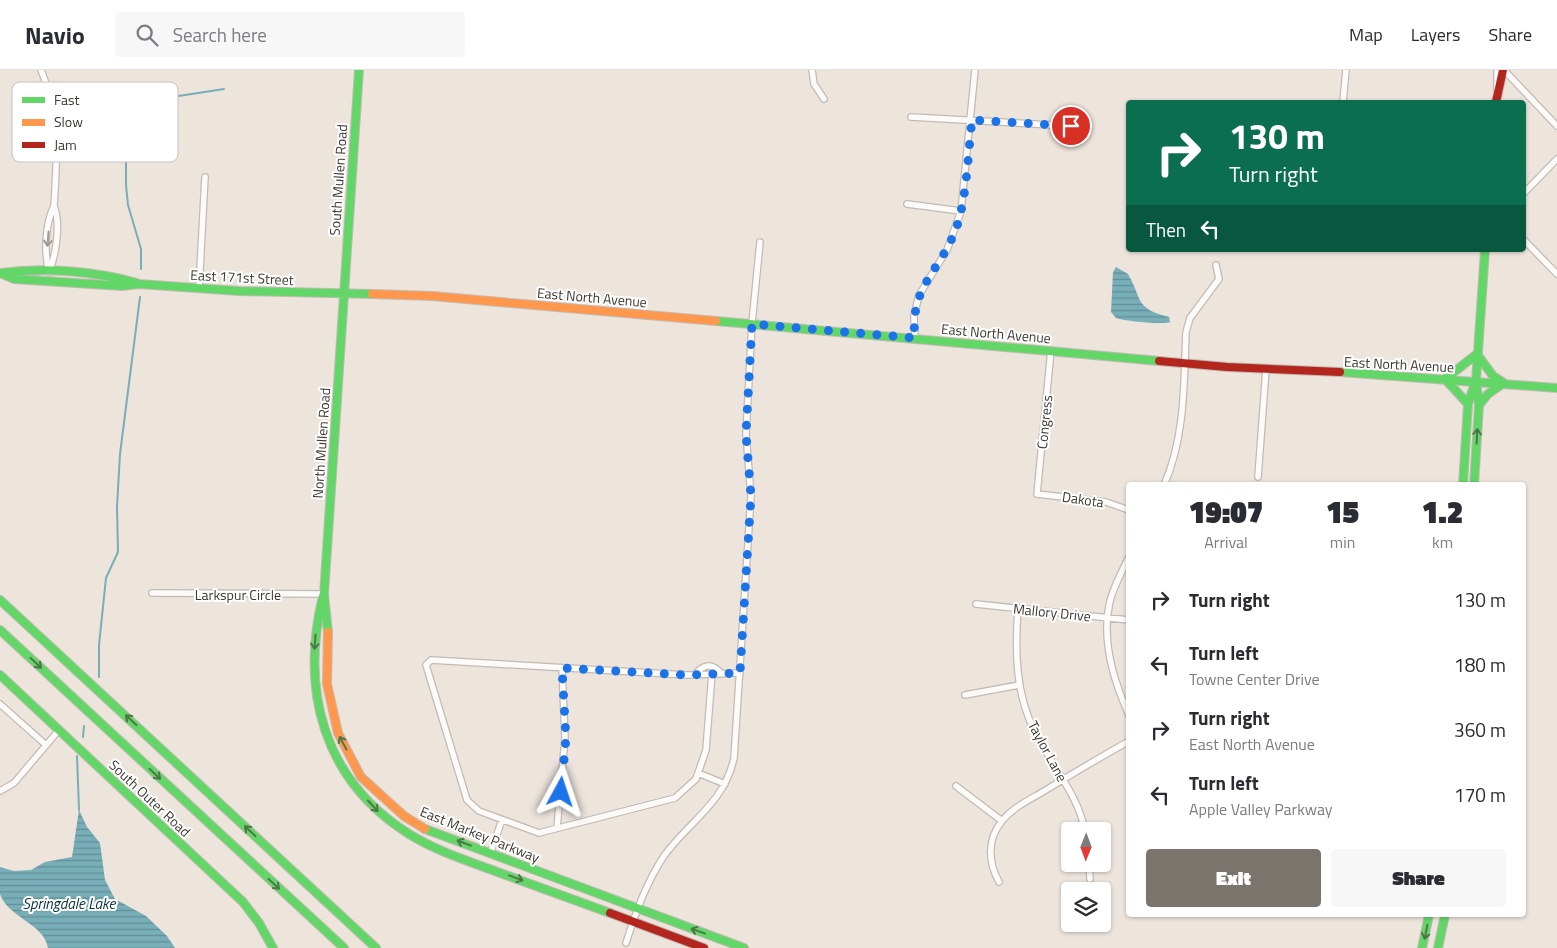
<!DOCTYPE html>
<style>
:root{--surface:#fff;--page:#f7f7f7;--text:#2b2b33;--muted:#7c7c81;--line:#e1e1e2;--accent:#7b746d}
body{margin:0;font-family:"Titillium Web",sans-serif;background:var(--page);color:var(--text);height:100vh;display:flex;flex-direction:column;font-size:19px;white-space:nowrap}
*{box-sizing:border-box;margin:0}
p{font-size:16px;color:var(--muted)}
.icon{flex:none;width:28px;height:28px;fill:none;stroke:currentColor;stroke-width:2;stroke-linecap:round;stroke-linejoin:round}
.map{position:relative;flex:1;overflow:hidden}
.side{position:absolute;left:1126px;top:412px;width:400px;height:435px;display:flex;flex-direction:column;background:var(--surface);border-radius:5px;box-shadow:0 1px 4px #0004}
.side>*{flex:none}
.hud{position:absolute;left:1126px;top:30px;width:400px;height:152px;border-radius:5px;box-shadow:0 1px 4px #0004;background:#0b6e4f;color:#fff;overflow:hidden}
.needle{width:32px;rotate:181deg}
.fabs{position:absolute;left:1061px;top:752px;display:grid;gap:10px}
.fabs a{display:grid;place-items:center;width:50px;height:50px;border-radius:5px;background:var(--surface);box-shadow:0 1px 4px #0004;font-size:25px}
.pin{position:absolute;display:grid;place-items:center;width:42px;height:42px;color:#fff;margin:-21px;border:2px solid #fff;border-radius:50%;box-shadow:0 1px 5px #0007}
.me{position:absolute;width:55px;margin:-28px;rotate:5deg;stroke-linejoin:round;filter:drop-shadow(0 0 4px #0008)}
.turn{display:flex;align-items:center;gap:18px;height:105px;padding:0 20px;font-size:22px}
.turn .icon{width:65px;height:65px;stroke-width:2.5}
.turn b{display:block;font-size:35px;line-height:42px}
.then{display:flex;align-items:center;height:48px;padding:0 20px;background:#0003;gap:10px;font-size:19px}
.eta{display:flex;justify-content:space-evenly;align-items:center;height:85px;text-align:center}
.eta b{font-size:30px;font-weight:800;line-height:35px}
.action{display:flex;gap:10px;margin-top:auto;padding:10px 20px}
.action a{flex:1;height:58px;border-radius:5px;background:var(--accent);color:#fff;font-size:20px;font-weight:800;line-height:58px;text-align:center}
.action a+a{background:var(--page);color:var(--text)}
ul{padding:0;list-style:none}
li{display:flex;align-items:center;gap:15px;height:65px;padding:0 20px}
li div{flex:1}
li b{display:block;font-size:19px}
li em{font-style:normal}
header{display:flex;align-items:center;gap:30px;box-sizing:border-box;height:70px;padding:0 25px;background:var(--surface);border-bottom:1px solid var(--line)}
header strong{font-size:24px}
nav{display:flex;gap:28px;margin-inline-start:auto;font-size:18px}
.search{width:350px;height:45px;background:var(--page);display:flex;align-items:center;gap:12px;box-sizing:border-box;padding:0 18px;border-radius:5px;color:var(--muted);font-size:19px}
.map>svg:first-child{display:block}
.water{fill:url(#water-rules)}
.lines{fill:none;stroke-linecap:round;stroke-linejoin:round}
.stream{stroke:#77aeb8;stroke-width:2}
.street-casing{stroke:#c2bbb4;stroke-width:8}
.fast-casing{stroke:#c2bbb4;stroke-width:10}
.slow-casing{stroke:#c2bbb4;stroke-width:10}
.jam-casing{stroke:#c2bbb4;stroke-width:10}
.street{stroke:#fcfbfa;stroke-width:5.5}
.fast{stroke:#63d668;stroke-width:8}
.slow{stroke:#ff974d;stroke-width:8}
.jam{stroke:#b3261e;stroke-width:8}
.oneway{stroke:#9c9996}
.oneway2{stroke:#4c7747}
.route{stroke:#1a73e8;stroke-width:9;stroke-dasharray:0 16.2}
.labels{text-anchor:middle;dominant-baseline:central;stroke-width:4;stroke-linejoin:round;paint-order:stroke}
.street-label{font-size:14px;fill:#3d3731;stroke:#fff}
.water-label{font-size:15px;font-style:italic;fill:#073038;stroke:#fff}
.key{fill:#fff;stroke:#c5c3c1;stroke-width:1}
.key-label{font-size:14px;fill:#3d3731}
</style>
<header>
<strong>Navio</strong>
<div class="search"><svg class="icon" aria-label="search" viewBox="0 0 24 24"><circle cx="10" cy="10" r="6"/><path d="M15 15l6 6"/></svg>Search here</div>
<nav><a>Map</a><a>Layers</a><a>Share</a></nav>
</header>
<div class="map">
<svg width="1557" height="878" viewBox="0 0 1557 878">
<defs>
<pattern id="water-rules" width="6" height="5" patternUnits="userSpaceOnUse" patternTransform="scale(1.25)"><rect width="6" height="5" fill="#77aeb8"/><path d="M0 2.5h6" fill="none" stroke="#638e96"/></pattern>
</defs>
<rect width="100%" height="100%" fill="#ede4dc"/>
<path class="water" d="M1116,197l12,7c15,26 6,34 41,43l1,5c-5,3 -47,-1 -54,-4l-5,-6 2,-40z
M79,740l8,17 13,16 5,37 10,19 31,17 21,20 8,12h-127c-4,-25 -40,-30 -48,-54 0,-8 0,-19 0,-27l14,4 17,-1 14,-8 27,-5z"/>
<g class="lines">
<path class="stream" d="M141,199v-20l-13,-44 -2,-20v-40l13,-38 20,-8 65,-10
M99,607v-32l7,-67 12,-26 -1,-45 3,-53 20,-157
M83,667l1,-11
M77,686l2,54"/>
<g class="street-casing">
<path id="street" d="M41,0c20,47 16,87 13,136 7,18 2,49 -5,66
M812,0l2,14 10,15
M1497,0v18
M1504,0l53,56
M1343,32l3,-32
M911,47l160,9
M1524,123l33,-34
M907,134l54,7
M1524,170l33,34
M49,202c-5,-19 -4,-48 5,-66
M199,218l6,-111
M915,268l-1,-22 5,-21 28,-45 14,-39 14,-141
M1051,280l-14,144 69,8 23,8
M1258,407l8,-108
M1164,415c21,-47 20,-102 22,-153l4,-14 29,-39 -3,-14
M1129,487c-7,14 -15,29 -19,44 -9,38 3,79 19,114
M152,523l172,1
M976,534l153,16
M1018,538c-3,42 -3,85 17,124 16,33 43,62 50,99
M712,603l-6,77 -10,29 -21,19 -136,35 -60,-22 -12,-11 -41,-135 5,-5 256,15 53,-2
M695,604c9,-10 17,-11 26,-1
M965,625l54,-10
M0,634l46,41
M698,703l27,11
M956,716l46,35
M0,721l14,-8 45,-53
M557,758l8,-90 -3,-70
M490,784l12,-34
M1089,794l1,15
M999,812c-11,-20 -12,-43 3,-61 11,-14 29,-22 44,-31 27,-17 55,-33 83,-49
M626,873c10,-31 20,-60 38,-87 25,-35 60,-52 70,-98l17,-262 -5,-62 6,-111 8,-81"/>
</g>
<g class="fast-casing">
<path id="fast" d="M0,203l14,6 108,7 17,-2 100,7 133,3
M0,203c44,-6 94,-2 137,10
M716,251l443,40
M1340,302l217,16
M1468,334l-23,-25 32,-25 16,22 11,7 -16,11 -9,11
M1463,415l5,-81 7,-21
M1474,415l5,-80 -3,-24 9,-131
M323,526c-23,94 0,184 86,238 29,18 62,28 94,40 36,13 71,26 107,39
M0,530l376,348
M0,560l344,318
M328,562l-4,-38 35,-524
M0,605l243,227 16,21 14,25
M425,759l319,119
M1422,878l7,-33
M1438,878l7,-33"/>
</g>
<g class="slow-casing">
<path id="slow" d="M372,224l60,2 284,25
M328,562l-1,52 11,49 23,44 43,39 21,13"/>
</g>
<g class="jam-casing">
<path id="jam" d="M1496,32l7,-32
M1159,291l68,6 113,5
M610,843l94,35"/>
</g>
<use href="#street" class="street"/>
<use href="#fast" class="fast"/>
<use href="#slow" class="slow"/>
<use href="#jam" class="jam"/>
</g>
<defs><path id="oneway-shaft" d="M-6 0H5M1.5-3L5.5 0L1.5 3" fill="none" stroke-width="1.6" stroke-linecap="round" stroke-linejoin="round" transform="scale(1.25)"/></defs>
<use class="oneway" href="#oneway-shaft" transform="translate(48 169) rotate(94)"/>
<g class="oneway2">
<use href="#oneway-shaft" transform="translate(1477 366) rotate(-87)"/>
<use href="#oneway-shaft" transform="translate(315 572) rotate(94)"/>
<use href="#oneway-shaft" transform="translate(36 593) rotate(43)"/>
<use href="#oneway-shaft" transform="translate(131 650) rotate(-137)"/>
<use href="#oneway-shaft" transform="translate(343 673) rotate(-118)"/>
<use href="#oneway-shaft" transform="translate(155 704) rotate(43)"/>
<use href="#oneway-shaft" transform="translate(373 736) rotate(47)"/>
<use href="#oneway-shaft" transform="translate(250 761) rotate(-137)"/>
<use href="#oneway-shaft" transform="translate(464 773) rotate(-159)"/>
<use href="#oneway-shaft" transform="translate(516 808) rotate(20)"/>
<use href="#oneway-shaft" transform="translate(274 814) rotate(43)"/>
<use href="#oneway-shaft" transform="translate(698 861) rotate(-160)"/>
<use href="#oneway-shaft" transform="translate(1426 862) rotate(101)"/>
</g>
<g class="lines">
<path class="route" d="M561,722l5,-54 -4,-70 125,7 53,-2 11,-177 -5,-62 6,-110 163,14c-6,-52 27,-68 42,-112 10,-31 11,-73 15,-106l99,6"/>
</g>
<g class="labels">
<g class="street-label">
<text transform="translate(338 110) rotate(-86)">South Mullen Road</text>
<text transform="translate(242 207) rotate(3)">East 171st Street</text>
<text transform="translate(592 227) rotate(5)">East North Avenue</text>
<text transform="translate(996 263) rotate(5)">East North Avenue</text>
<text transform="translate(1399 294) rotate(3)">East North Avenue</text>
<text transform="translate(1044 352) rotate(-84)">Congress</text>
<text transform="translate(321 373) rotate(-86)">North Mullen Road</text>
<text transform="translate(1083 429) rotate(8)">Dakota</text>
<text x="238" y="524">Larkspur Circle</text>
<text transform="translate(1052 542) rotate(6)">Mallory Drive</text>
<text transform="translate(1048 681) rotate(62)">Taylor Lane</text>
<text transform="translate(150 728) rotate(43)">South Outer Road</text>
<text transform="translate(480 764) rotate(22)">East Markey Parkway</text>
</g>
<g class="water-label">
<text x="69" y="833">Springdale Lake</text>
</g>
</g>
<rect x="12" y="12" width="166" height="80" rx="8" class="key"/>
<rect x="22" y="27" width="23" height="6" fill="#63d668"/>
<rect x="22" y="49" width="23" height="7" fill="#ff974d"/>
<rect x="22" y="72" width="23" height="6" fill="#b3261e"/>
<g class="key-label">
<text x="54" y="35">Fast</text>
<text x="54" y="57">Slow</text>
<text x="54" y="80">Jam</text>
</g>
</svg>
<div class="fabs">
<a><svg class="needle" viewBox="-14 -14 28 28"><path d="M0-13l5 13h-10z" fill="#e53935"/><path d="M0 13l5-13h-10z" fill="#7c7c81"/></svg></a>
<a><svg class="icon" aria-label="layers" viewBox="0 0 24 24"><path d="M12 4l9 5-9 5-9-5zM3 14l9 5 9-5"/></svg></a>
</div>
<div class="pin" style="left:1071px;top:56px;background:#d93025"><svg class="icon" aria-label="arrive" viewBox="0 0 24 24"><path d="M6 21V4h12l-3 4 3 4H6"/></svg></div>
<svg class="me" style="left:561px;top:722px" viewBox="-20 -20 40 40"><path d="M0-17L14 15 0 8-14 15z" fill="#1a73e8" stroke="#fff" stroke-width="4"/></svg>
<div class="hud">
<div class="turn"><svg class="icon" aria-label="right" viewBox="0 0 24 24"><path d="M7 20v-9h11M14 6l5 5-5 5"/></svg><div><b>130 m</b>Turn right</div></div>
<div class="then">Then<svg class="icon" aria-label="left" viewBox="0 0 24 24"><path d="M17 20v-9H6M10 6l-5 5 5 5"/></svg></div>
</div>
<section class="side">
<div class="eta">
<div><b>19:07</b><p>Arrival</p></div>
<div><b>15</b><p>min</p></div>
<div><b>1.2</b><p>km</p></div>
</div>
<ul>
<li><svg class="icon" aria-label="right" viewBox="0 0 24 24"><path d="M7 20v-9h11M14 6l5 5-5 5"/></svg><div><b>Turn right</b></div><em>130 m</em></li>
<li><svg class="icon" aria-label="left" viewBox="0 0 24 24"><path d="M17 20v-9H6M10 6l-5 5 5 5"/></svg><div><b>Turn left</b><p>Towne Center Drive</p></div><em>180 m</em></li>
<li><svg class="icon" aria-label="right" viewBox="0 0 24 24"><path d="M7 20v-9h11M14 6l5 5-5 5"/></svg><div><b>Turn right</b><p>East North Avenue</p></div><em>360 m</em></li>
<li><svg class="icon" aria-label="left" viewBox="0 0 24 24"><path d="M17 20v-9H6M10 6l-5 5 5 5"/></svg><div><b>Turn left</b><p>Apple Valley Parkway</p></div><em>170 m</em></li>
</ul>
<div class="action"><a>Exit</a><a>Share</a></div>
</section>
</div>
